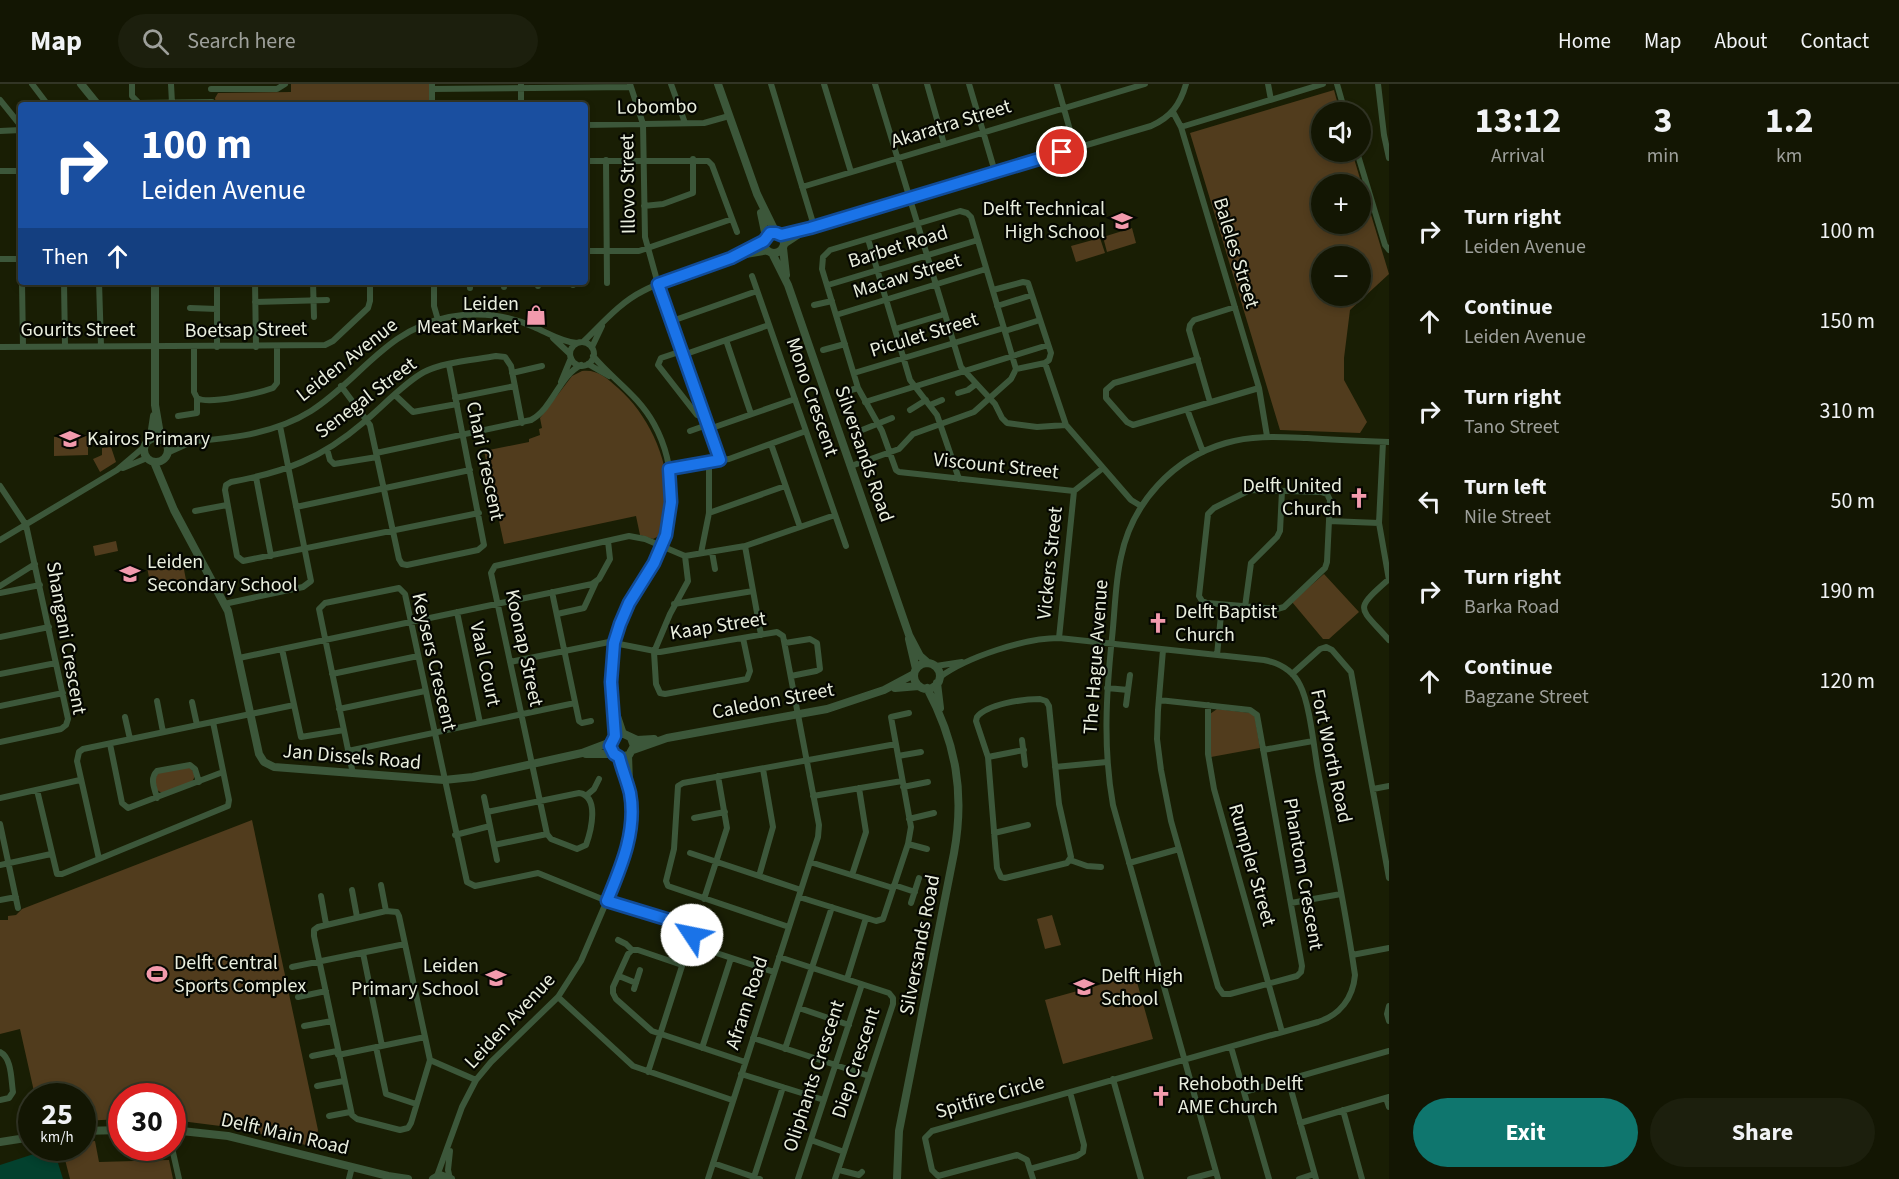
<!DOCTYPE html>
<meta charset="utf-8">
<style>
:root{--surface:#131603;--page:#1c1f0d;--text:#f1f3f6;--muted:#9d9f9a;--line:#323525;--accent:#0f766e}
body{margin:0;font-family:"Source Sans 3",sans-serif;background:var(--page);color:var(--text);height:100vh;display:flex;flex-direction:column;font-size:22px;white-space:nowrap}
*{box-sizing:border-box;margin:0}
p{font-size:20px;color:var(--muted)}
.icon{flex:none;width:33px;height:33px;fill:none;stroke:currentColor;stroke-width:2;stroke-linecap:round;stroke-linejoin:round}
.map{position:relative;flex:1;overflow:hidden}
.panel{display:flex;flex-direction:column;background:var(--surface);width:510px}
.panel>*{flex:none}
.banner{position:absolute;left:18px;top:18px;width:570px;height:183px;border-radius:6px;box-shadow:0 3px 9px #0003,0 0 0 2px var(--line);background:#1a4fa0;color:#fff;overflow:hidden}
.fabs{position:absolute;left:1311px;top:18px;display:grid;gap:12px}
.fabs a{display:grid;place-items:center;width:60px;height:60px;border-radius:50%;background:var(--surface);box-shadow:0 3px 9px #0003,0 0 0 2px var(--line);font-size:30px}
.speed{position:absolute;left:18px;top:999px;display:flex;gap:12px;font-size:30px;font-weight:700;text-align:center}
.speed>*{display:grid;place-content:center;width:78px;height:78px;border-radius:50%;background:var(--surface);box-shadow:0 3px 9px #0003,0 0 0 2px var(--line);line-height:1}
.speed small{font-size:15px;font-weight:400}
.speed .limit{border:9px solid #d22;background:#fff;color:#111}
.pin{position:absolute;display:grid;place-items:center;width:51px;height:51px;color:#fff;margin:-26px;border:3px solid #fff;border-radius:50%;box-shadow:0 2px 6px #0007}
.me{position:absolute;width:66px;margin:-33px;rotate:304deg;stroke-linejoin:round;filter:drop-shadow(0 0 4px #0008)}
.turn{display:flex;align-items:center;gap:21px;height:126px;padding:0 24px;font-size:27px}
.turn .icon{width:78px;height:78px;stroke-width:2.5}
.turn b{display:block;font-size:42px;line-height:51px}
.then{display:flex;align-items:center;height:57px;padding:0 24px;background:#0003;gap:12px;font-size:22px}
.eta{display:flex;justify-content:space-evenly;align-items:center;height:102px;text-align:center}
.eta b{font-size:36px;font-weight:700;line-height:42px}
.button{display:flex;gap:12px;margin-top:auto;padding:12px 24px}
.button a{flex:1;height:69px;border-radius:36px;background:var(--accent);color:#fff;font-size:24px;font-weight:700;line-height:69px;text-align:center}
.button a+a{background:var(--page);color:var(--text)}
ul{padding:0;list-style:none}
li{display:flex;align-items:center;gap:18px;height:90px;padding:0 24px}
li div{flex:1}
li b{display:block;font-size:22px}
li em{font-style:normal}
header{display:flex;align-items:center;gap:36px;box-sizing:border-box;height:84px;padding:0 30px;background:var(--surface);border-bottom:2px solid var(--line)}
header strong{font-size:28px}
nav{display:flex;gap:33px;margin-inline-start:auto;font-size:21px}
.search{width:420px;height:54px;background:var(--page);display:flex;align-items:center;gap:15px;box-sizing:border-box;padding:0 21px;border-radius:33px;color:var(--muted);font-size:22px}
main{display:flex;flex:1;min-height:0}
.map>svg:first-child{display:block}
.green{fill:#513c1d;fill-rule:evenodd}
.water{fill:#03412e}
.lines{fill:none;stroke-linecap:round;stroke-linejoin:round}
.minor{stroke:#3c573a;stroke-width:6}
.tertiary{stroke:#3c573a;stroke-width:8}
.route-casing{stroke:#114b97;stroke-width:15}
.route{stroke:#1a73e8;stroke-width:10}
.labels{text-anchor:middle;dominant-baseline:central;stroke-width:4.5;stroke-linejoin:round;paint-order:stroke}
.street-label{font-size:20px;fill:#e9eede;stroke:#050701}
.poi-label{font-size:20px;fill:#e9eede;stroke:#050701;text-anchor:start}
</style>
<header>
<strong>Map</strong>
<div class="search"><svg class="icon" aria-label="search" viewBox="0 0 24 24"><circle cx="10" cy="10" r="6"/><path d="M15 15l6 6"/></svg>Search here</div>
<nav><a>Home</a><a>Map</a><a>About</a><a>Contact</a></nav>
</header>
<main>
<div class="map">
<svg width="1389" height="1095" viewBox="0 0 1389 1095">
<rect width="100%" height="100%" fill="#191e04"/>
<path class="green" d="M291,0h138v21h-213l-1,-7 3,-5 73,-1z
M1334,6l6,22h-18v40h30l37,122 -39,36 -6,48v22l23,42 -7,11 -80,-3 -90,-297zM1322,100h38v40h-38zM1322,172h38v40h-38z
M1132,144l4,15 -29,9 -4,-15z
M1100,154l5,15 -29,9 -5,-16z
M582,287c15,-2 25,7 36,17 38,33 63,98 43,147l-8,4 -13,-4 -4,-19 -132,28 -20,-93 45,-9v-3l11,-4 -1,-6 3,-1 -2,-10 32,-42z
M88,352v19l-34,1v-19z
M111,363l5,15 -16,10 -7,-13 9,-4v-7z
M116,457l2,10 -23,5 -2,-10z
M182,475l4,21 -35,8 -4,-21z
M1324,490l35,38 -30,27h-6l-31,-37z
M1217,625l34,4 4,4 5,31 -49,9 -2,-24 1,-19z
M191,683l4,9 -3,6 -30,11 -5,-3 -2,-11 3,-6z
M252,736l66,310 -4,17 -78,-19 -63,-8 -1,-24h-50l-1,23 -38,2 -1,-25h-47l-15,-67 -20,5v-114h8v-4l8,-1 6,-6z
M1052,831l9,30 -16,4 -8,-30z
M1135,891l18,64 -90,25 -18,-64z
M95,1057l4,21 70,-2 4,19h-103l-8,-31h20l1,-6z"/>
<path class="water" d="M43,1067l9,2 6,10 5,16h-63v-14z"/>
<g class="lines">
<path class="minor" d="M32,0l16,21
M132,0v12l7,7 73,-1
M171,0l1,19
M432,0v21
M630,0l13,40 2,113 13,47 62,177
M671,0l14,39
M771,0l43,142
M824,0l27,88
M875,0l86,283 34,37 7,14 5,5 30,4 29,-2
M927,0l17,60
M969,0l26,88
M1057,0l18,64
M1268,0l3,16
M1337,0l8,28
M1378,0l6,51 5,23
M211,5h66l8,-5
M432,5l199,-2
M0,16l21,26
M521,21v-20
M1173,28l8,15 78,261 8,48
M585,41l119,-2 25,-7
M1181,43l142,-43
M0,47l21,-1
M1357,68l28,93 4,5
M606,76l1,123
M585,77h123l4,4 25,67
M0,87h21
M20,87l1,74
M802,103l343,-103
M644,122l19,-2 30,-11v-34
M781,151l370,-109c20,-9 29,-21 35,-42
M868,155l42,141 27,35 22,64
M784,161l23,-15
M585,167h54l93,-32
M740,172l29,-5
M0,175h21
M752,192l94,270
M22,198l1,65
M64,198l1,64
M99,198l2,64
M217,198v65
M255,198l1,65
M313,198l1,35
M434,198v24l4,14
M470,198v6
M504,198v5
M573,198v3
M828,201l150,-45
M538,202v-4
M993,206l30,-8 5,1 23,70 -2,7 -4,3 -29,6
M255,218l72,-2
M814,221l18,-4
M997,222l35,-11
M190,224l27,1
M836,231l150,-46
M672,237l85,-30
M895,245l50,-15
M1005,247l35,-11
M553,254l17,16
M726,256l25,74
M583,258c19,-18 36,-39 60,-51 39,-20 84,-27 121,-50
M570 270a12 12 0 1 1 24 0a12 12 0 1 1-24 0Z
M0,263l325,-2 8,-4 35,-33 2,-7v-19
M592,263l10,-21
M823,266l22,-6
M682,267l-21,7 -3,7 39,50 7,1
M683,271l86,-30
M593,272c20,24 45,39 61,68 23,42 23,97 0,140 -14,25 -32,48 -39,77 -8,31 -1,64 0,95
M1198,275l-84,24 -8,7v8l21,24 6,3 126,-37
M1045,279l21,62 65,75 10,6
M588,280l21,12
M1016,285l-45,-152 -4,-4 -7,-2 -130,39 -7,7 -1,12 36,119 24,43 14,39 3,2 175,19 29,-23
M512,289l30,-7
M854,289l150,-45
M561,298l10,-24
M341,302l29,39 29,134 3,5 5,1 71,-15 6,-5 -35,-180
M844,308l14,-4
M958,309l10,-3 8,-6
M395,311l18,17 44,-8
M197,314c12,7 62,-5 76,-10l4,-5v-37
M455,314l60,-12
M865,318l183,-57
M1210,318l-21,-72 1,-5 4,-5 41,-13
M930,321l12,-5
M1187,325l16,43
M910,326l16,-10
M178,332l19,-3v-15l-3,-6v-45
M709,345l86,-30
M862,346l30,-12
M690,347l17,-6
M1383,358l-4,81 10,57
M165,359c49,-3 103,-5 146,-32 50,-32 74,-81 138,-94 29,-5 59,-2 85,10 14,6 28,15 43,16
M771,360l29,83
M327,365l3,11 4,4 43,-7
M167,369l20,-9
M376,369l155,-33c22,-12 28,-44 50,-55
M851,382l48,-17 14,-15 61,-22 37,-33 5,-10
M123,384l24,-10
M669,385l60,-10 77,-28
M256,393l15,79
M0,402l26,39 42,194 -2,6 -5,4 -61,13
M1250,406l71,2 6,2 3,6 -3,62 -2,6 -41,39 -7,2 -70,-6 -5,-2 -3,-5 9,-82 6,-6z
M296,423l174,-37
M195,427l32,-6
M479,429l-236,48 -6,-5 -12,-66 1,-5 5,-3c54,-10 90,-23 133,-60 17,-14 41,-40 60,-50 19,-10 51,-12 72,-16l9,1 6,9 11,57
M709,429l76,-27
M1329,437l50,2
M0,456l117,-70 27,-23
M745,462l16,89
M712,468l3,17
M701,469l8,-40v-51
M685,472l3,25 -18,33 -16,38 2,32 4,9 5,1 82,-15 3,-8 -7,-33
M1388,496c-35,31 -29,26 1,60
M0,502l35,-22
M552,508l27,129 3,2 9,-2
M0,509l40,-8
M224,520l79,-17 8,-6 -31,-155
M674,520l79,-13
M1245,523l6,-44 26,-26 3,-6 2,-40
M457,528l23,111
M557,530l27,-6 12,-26
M0,553l49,-10
M1059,554l15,-147
M785,559l25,-4 7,4 3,26 -4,2 -25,5
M282,565l19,88 43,-7
M1217,571l5,-50
M239,574l353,-74 7,-5 11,-20 -2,-18
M510,578l99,-20 51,10 117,-20 6,4 36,189 -1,12 -110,342
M936,582l26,-4
M0,590l56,-11
M332,590l86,-18
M1292,590l28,-25 6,-2 6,3 19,22 38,206
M940,593c27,-20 85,-39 119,-39l205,22c15,3 29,11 36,25 10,19 14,64 18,86 13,68 27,135 37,204 -2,23 -15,40 -37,47l-386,109 -7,7 7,32 6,6 79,-21 10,5 6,19
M1107,604l21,2
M1040,615l6,2 3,5 10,98 12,53 -4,6 -62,15 -4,-1 -4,-9 -9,-111 -12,-36 1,-4c10,-13 46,-18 63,-18z
M1159,616l91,10 7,5 45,251 -1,6 -4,4 -67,18h-7l-5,-7 -47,-166 -10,-51 -4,-31 1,-29 5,-60
M157,617l6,31
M192,618l5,23
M1126,621l4,-30
M1208,621v49l6,35 68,243
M0,622l63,-13
M615,623l9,27
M339,625l86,-18
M125,633l5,22
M213,638l16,78 -1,6 -129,53 -22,-98 2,-9 4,-3 211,-44
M1022,656l3,25
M110,660l12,59 6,5 95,-36
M1263,666l50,-9
M348,667l227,-48
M898,672l23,-4
M619,673l8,27
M988,673l36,-7
M1055,683l52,-5
M353,690l-34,-165 6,-6 74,-15 6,6 62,288 8,4 63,-13 69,28 82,27 3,7 -44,137
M903,703l25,-5
M1373,705l16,-3
M37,706l20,84h5l37,-15
M587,711l7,-6 5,-10
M813,712l89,-15
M484,713l13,63
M0,714l80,-18
M157,714c-2,-9 -8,-19 0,-27l33,-6 5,4 4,13
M487,728l92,-19c21,3 12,38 7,52l-9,4 -26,-10 -4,-5 -56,-261 4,-7 134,-30 16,3 40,17 60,-10 90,-31
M694,734l31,-6
M909,735l25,-6
M0,740l18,84
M994,749l34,-8
M455,751l35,-9
M908,760l19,5
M494,761l53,-11
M690,769l111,37
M1070,776l17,6 14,1
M810,778l83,26
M1129,779l50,-14
M0,781l51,-11
M852,791l14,-43 -7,-44
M759,792l14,-49 -10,-58
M381,801l5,26
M894,801l21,7
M352,806l5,27
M321,812l5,28
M799,813l77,24 7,-2 25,-75 3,-17 -20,-110 18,-4
M704,815l23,-71 -9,-52
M0,816l16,-3
M911,819l8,-25
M1291,819l50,-9
M789,843l-121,-41 -2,-5 8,-32 4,-63 5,-3 213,-39
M618,856l8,4 6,6h6l44,15
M689,860l85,28
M632,866l-4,4 -15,33v6l3,6 36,32 93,31
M363,869l19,93
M1352,871l37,-7
M779,873l110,36 4,5v6l-58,175
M292,883l113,-23
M619,892l17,7
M847,895l19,-61
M634,905l6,-19
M298,913l28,-6
M558,913l75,69 99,34
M1389,922l-2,8 2,7
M799,924l50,17
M304,942l28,-5
M753,954l116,38
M376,963l10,47 30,10
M1231,963l38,132
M702,964l29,-90
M785,965l47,-142
M0,968c12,6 11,28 13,40l-4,6 -9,2
M338,971l87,-18
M312,972l25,-5
M430,976l-19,63 -3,5 -8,2 -43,-11 -5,-4 -38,-179v-6l4,-3 68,-16 11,1 2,4 31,144 46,20
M741,990l83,26
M1113,995l28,100
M1288,995l28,100
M317,1002l27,-5
M1244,1008l145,-41
M1386,1014l3,9
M1343,1026l19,69
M329,1032l21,-4
M1300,1039l89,-26
M811,1056l33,12
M172,1064l7,31
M450,1067l-2,19 2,9
M713,1079l47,16
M1030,1085l47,-13 6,-4 1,-7 -14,-53
M839,1086l20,5 3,-3
M437,1092l25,-69 14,-27 15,-18 67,-65 23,-36 39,-91 9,-28 2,-32 -2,-55
M754,1093l29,-90
M349,1095l3,-12
M798,1095l64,-195
M1190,1095l26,-7
M1218,1095l-105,-374c-10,-56 -7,-110 -1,-167 3,-27 3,-55 9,-81 11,-54 52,-99 105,-114 27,-8 54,-6 81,-5 28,2 55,3 82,4
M1299,1095l15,-5"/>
<path class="tertiary" d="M81,0l17,21
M718,0l39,110 19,39
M761,129l5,24
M764 159a10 10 0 1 1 20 0a10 10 0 1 1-20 0Z
M783,164l3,27
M772,169l16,32 121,350 11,21 8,7
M155,198v123l6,35
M144 366a12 12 0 1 1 24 0a12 12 0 1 1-24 0Z
M148,357l3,-5 3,-20
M154,378l20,48 54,101 31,143 5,8 10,5 170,13 29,-3 109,-24 29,-11
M909,555l7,30
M914 592a13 13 0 1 1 26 0a13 13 0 1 1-26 0Z
M937,599l3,25
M895,604l24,-2
M631,654l3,8 -5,9 -10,2 -5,-3 -3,-12 7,-8h6l13,6 17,-1
M633,666l34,-12 160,-29 57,-19 30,-16
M586,670h28
M172,1046l56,6 160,40 20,3
M82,1047l40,-1
M0,1058l32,-5
M433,1095l7,-4 11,4
M897,1095l2,-48 55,-278c11,-60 2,-110 -27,-165"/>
</g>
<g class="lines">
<g class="route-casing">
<path id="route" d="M692,851l-3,-8 -3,-2 -79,-24c14,-34 30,-70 23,-108 -3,-12 -8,-24 -11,-36l-5,-3 -4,-8 5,-10 -4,-54 3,-39 6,-19 9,-21 25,-40 12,-28 5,-33 -2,-33 51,-9 -62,-176 73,-26 33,-17 6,-8h6l5,2 29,-7 252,-76"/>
</g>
<use href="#route" class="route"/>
</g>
<defs>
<g id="school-bare" transform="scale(1.62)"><path d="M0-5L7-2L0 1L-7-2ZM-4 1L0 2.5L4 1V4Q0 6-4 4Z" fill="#f29aad" stroke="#050701" stroke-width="2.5" paint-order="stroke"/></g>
<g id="shop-bare" transform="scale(1.62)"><path d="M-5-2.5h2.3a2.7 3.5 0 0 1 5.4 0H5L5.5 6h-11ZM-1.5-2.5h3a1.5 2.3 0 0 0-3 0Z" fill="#f29aad" stroke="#050701" stroke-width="2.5" paint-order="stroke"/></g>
<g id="church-bare" transform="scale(1.62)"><path d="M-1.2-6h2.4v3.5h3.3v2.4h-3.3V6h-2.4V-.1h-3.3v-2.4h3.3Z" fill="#f29aad" stroke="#050701" stroke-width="2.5" paint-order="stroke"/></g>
<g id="stadium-bare" transform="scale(1.62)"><path d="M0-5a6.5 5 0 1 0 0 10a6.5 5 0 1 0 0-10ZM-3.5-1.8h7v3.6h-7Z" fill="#f29aad" stroke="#050701" stroke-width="2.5" paint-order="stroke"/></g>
</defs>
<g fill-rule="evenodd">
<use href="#school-bare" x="1122" y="137"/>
<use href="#shop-bare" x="536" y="231"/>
<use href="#school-bare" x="70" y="355"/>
<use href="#church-bare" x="1359" y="414"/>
<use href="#school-bare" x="130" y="490"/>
<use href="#church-bare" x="1158" y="539"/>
<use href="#stadium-bare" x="157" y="890"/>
<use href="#school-bare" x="496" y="894"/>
<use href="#school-bare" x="1084" y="903"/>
<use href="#church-bare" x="1161" y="1012"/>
</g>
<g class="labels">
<g class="street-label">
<text transform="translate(657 23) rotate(-1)">Lobombo</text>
<text transform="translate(951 40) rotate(-17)">Akaratra Street</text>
<text transform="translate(628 100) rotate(-91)">Illovo Street</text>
<text transform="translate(898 163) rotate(-17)">Barbet Road</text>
<text transform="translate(1236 169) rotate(73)">Baleles Street</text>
<text transform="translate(907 192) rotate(-17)">Macaw Street</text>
<text x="78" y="246">Gourits Street</text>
<text transform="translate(246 246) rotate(-1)">Boetsap Street</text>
<text transform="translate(924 251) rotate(-17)">Piculet Street</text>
<text transform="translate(347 276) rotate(-38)">Leiden Avenue</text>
<text transform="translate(812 313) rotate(71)">Mono Crescent</text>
<text transform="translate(366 314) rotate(-37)">Senegal Street</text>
<text transform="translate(864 370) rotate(71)">Silversands Road</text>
<text transform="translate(485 377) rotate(78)">Chari Crescent</text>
<text transform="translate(996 382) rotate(6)">Viscount Street</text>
<text transform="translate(1050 479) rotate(-84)">Vickers Street</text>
<text transform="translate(718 542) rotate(-9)">Kaap Street</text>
<text transform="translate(66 554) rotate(80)">Shangani Crescent</text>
<text transform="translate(524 564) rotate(78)">Koonap Street</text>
<text transform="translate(1096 573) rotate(-86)">The Hague Avenue</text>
<text transform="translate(434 578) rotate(77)">Keysers Crescent</text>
<text transform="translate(485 580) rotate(78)">Vaal Court</text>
<text transform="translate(773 617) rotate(-11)">Caledon Street</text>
<text transform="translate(1331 672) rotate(78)">Fort Worth Road</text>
<text transform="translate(352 673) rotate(5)">Jan Dissels Road</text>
<text transform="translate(1252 781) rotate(74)">Rumpler Street</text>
<text transform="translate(1303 790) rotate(80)">Phantom Crescent</text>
<text transform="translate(920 861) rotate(-79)">Silversands Road</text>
<text transform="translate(747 919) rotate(-72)">Afram Road</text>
<text transform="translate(510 937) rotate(-47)">Leiden Avenue</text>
<text transform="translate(856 979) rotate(-72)">Diep Crescent</text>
<text transform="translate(814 992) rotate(-72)">Oliphants Crescent</text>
<text transform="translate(990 1013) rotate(-16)">Spitfire Circle</text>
<text transform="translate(285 1050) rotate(13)">Delft Main Road</text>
</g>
<g class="poi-label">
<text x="1105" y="125" text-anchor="end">Delft Technical<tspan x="1105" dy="23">High School</tspan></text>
<text x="519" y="220" text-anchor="end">Leiden<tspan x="519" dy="23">Meat Market</tspan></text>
<text x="87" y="355">Kairos Primary</text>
<text x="1342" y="402" text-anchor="end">Delft United<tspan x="1342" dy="23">Church</tspan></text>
<text x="147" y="478">Leiden<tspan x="147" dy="23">Secondary School</tspan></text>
<text x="1175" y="528">Delft Baptist<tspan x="1175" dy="23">Church</tspan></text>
<text x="174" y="879">Delft Central<tspan x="174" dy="23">Sports Complex</tspan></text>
<text x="479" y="882" text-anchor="end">Leiden<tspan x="479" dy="23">Primary School</tspan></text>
<text x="1101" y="892">Delft High<tspan x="1101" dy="23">School</tspan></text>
<text x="1178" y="1000">Rehoboth Delft<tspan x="1178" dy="23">AME Church</tspan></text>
</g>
</g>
</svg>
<div class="fabs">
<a><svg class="icon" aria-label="sound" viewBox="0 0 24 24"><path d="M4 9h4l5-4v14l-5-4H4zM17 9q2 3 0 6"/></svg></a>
<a>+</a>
<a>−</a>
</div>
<div class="speed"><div>25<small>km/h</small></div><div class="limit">30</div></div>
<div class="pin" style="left:1062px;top:68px;background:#d93025"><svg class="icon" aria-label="arrive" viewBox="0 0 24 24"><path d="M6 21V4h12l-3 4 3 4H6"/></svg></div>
<svg class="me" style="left:692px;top:851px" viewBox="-20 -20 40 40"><circle r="19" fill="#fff"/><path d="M0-13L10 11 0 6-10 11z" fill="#1a73e8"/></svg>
<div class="banner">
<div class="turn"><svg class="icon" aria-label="right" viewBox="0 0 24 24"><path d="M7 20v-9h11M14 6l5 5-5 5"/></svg><div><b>100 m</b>Leiden Avenue</div></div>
<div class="then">Then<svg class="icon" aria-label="ahead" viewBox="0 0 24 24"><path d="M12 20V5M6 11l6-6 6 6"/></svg></div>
</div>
</div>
<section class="panel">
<div class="eta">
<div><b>13:12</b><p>Arrival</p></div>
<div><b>3</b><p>min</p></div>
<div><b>1.2</b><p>km</p></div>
</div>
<ul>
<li><svg class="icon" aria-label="right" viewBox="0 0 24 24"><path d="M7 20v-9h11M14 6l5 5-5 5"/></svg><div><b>Turn right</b><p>Leiden Avenue</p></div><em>100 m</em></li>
<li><svg class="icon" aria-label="ahead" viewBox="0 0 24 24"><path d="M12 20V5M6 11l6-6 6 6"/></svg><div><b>Continue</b><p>Leiden Avenue</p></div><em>150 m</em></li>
<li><svg class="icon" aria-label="right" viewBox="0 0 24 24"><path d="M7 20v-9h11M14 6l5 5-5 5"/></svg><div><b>Turn right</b><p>Tano Street</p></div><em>310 m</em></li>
<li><svg class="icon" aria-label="left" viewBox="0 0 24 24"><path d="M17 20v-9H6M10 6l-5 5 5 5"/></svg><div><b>Turn left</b><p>Nile Street</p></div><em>50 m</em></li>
<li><svg class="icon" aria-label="right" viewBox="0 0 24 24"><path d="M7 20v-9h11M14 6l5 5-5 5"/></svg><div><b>Turn right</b><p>Barka Road</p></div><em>190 m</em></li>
<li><svg class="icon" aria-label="ahead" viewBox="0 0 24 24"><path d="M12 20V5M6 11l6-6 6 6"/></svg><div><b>Continue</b><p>Bagzane Street</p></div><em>120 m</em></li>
</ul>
<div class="button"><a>Exit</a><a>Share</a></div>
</section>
</main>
